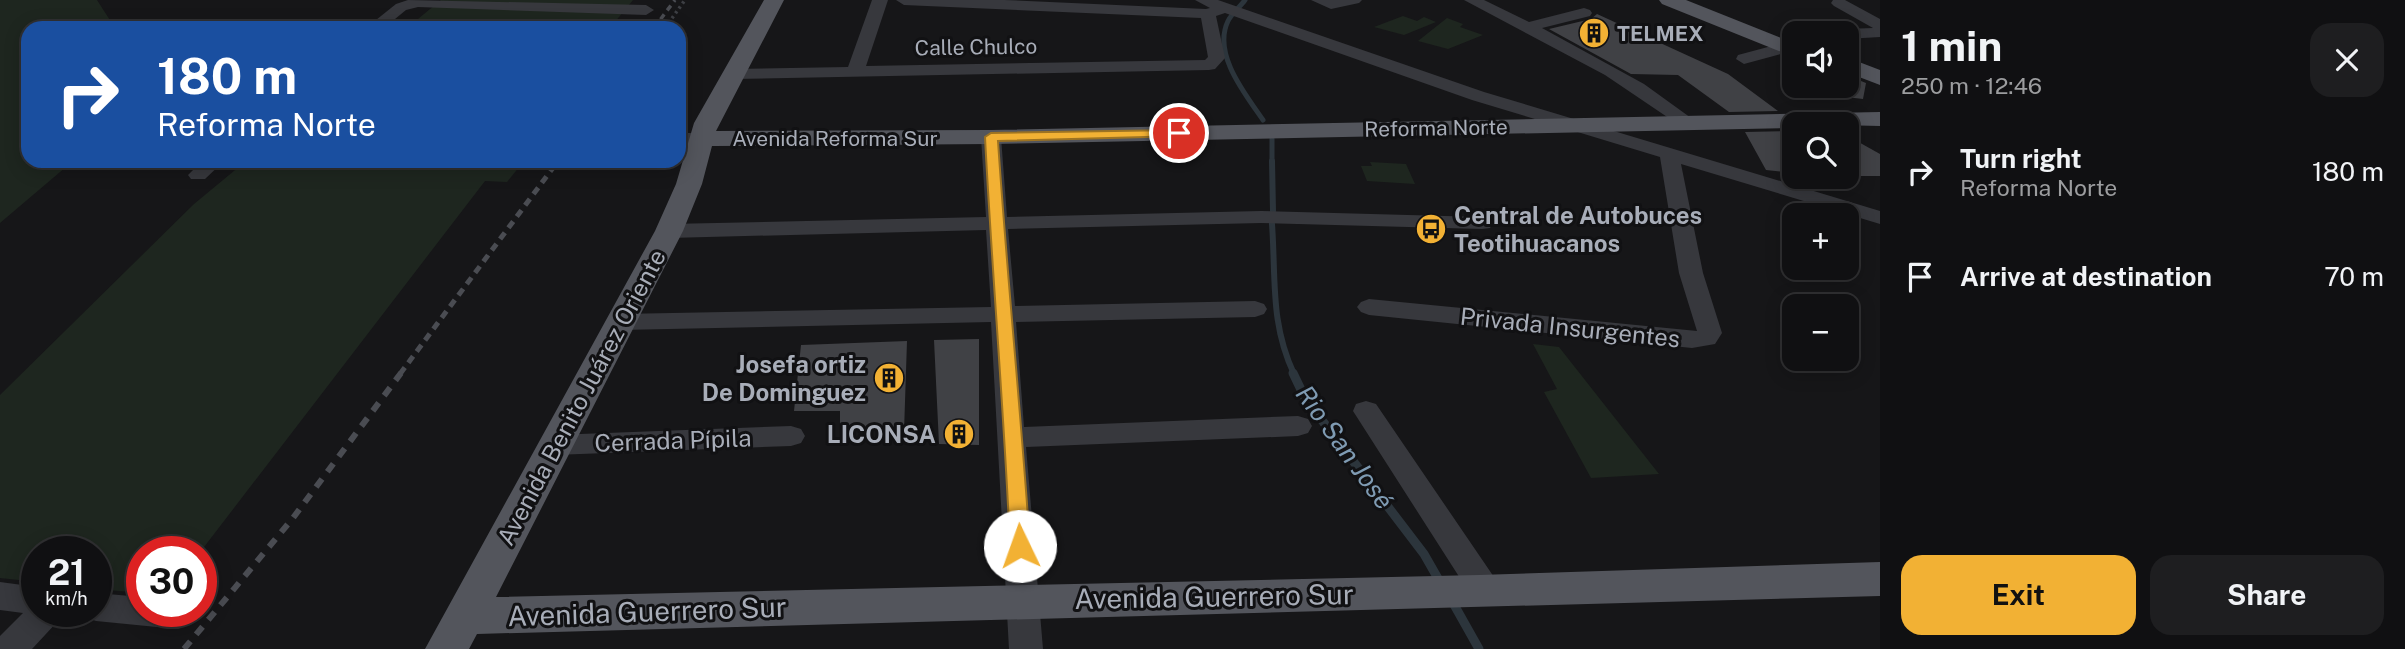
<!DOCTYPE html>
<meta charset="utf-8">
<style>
:root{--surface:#101012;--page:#1e1e20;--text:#f1f3f6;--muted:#9c9d9f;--line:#303032;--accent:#f2b134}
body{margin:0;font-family:"Public Sans",sans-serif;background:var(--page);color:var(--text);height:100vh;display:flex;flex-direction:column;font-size:26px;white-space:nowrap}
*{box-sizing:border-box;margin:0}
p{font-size:23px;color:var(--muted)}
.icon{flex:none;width:38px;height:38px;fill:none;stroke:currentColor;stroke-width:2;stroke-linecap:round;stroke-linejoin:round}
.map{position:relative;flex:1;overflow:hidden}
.side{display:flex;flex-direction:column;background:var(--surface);width:525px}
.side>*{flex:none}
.banner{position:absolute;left:21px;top:21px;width:665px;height:147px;border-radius:21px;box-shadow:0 4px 18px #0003,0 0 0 2px var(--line);background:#1a4fa0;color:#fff;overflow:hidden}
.fabs{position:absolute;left:1782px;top:21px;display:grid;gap:14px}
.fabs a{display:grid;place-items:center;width:77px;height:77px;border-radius:14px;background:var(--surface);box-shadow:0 4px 18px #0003,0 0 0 2px var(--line);font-size:35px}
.speed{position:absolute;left:21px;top:536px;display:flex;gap:14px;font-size:35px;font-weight:700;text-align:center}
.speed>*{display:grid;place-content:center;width:91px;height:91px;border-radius:50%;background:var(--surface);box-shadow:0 4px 18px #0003,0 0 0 2px var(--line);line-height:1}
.speed small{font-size:18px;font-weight:400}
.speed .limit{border:10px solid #d22;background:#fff;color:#111}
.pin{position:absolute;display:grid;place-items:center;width:60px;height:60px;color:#fff;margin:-30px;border:4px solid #fff;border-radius:50%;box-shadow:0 2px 7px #0007}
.me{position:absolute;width:77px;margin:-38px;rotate:357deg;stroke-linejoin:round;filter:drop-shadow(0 0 5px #0008)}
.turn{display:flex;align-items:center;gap:24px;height:147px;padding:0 21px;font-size:32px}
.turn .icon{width:91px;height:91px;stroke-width:2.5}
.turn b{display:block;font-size:49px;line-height:60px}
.round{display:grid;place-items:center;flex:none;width:74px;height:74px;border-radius:21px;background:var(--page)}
.summary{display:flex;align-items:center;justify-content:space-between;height:119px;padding:0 21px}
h1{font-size:42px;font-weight:700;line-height:52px}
.action{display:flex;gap:14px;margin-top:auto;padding:14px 21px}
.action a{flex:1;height:80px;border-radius:21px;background:var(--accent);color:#111;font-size:28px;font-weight:700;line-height:80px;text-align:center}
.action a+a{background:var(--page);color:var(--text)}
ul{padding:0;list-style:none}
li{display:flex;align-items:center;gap:21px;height:105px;padding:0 21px}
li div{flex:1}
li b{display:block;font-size:26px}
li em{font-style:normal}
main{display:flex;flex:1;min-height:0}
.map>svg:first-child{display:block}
.green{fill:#1e261f}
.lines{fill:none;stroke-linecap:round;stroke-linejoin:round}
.stream-far2{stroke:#2c353c;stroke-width:5}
.stream-far1{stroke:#2c353c;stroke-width:6}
.stream{stroke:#2c353c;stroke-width:9}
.building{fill:#404145}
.path{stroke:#3d3f44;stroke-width:3.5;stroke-dasharray:2.5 3.5;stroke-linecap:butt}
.minor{fill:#37383d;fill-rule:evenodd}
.major{fill:#53555c;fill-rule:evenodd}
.rail-far2{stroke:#4a4c52;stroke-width:3.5;stroke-dasharray:6 5;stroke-linecap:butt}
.rail-far1{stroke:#4a4c52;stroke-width:5;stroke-dasharray:8 6;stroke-linecap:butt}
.rail{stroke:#4a4c52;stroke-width:6;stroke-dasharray:10 9;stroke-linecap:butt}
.route{fill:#f2b134;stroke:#9d7322;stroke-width:2}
.labels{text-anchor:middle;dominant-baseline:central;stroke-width:6;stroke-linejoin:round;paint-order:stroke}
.far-poi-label{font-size:21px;font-weight:bold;fill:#a8adb8;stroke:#111113;text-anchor:start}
.far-street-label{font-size:21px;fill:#a8adb8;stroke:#111113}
.poi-label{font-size:24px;font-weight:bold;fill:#a8adb8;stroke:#111113;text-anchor:end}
.street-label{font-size:24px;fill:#a8adb8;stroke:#111113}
.water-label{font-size:26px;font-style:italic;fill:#7f9bb3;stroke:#111113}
.near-street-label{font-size:28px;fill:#a8adb8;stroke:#111113}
</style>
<main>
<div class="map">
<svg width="1880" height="649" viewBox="0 0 1880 649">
<rect width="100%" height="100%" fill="#161618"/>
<path class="green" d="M0,0h97l18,28h-87v133h45l-73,62z
M441,0h192l-23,28h-203z
M1403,16l14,5 7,-4 12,5 -32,13 -30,-8z
M1447,18l16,6 -3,3 23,8 -35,14 -30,-8z
M246,161h278l-17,21 -22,-1 -284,370h-59v42l-46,-4v-38h-59v31l-37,-4v-183l194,-191z
M1370,162l36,2 9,20 -48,-3 -6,-15h11z
M1533,344l26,3 100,127 -68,4 -47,-86 13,-3z"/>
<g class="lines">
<path class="stream-far2" d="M1245,0c-5,7 -13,13 -17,21 -16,33 18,74 35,99
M1272,139v24"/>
<path class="stream-far1" d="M1272,161l1,50
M1272,224c4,55 -2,99 22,150"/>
<path class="stream" d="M1293,373l12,25 119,156 16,28
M1452,601l27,48"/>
</g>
<path class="building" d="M1597,14l131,60 50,37 -49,1 -51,-37 -47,-1 -82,-45 42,-10z
M1846,75l20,8 -3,16 -17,-2z
M1794,131v42l-28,-3 -21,-38z
M1846,135l34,19v22h-34z
M979,339v106l-40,-1 -5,-104z
M907,341l-3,91 -64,-3v-18h-46l7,-66z"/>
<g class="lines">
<path class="path" d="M665,28l20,-28"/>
<path class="minor" d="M408,0l238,5 8,5 -8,5 -228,-8 -12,3 -22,18h-18l30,-24z
M872,0h16l-22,66 339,-6 3,-3 -7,-39 -297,-13 -8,-5h108l202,9 4,-1 -15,-8h23l266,92 396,119v13l-199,-60 22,109 19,60 -7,11 -23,4 -323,-33 -8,-3 -4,-5 4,-5 8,-3 328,32 -18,-58 -19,-116 -188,-57 -247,-87 -9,3 9,42 -10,11 -6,1 -476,9 -9,-5 9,-5 115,-2z
M1311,0h51l-3,3 -28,6z
M1464,0h20l45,22 55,-14 6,2 2,3 -2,3 -48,12 102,56 54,39 -9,6 -7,-2 -77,-52z
M1833,0h12l35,19v18l-34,2v-6h-8l8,-4 27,-1 -39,-22 -3,-3z
M1786,42l6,1v8l-48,13 -8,-5 2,-4z
M991,131l10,6 6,80 254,-6 221,6 8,1 3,5 -3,5 -8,1 -221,-6 -253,6 7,77 240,-5 9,3 3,5 -3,5 -9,3 -239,5 8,105 274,-11 10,3 4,7 -4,7 -10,3 -272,11 17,202h-34l-18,-327 -371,8 -9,-2 -3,-6 3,-6 9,-2 371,-7 -5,-77 -317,8 -8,-2 -3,-5 3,-5 8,-2 317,-7 -5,-80z
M679,133h22l10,6 -10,6h-22z
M202,161h22l-19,18h-14l-3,-4z
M1366,401l10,3 120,176 5,10 -5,10 -11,4 -11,-4 -121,-189 3,-7z
M791,426l10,3 4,7 -4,7 -10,3 -237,9 -10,-3 -4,-7 4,-7 10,-3z
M0,582l37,5v24h25l-4,10 -26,28h-32v-13l23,-23 -23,-3z
M96,593l46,4v14h49l2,4 -4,10 -12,4 -81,-8 -12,-4 -2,-6h14z"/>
<path class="major" d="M764,0h20l-68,131 275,-1 889,-18v14l-86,-2v4l-803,16 -279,2 -10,38 -19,47 -187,366 983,-22 401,-13v34l-1403,38 -8,15h-44l230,-418 21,-47 18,-61z
M1659,0h27l108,43v14l-132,-53z
M1846,57l34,13v15l-34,-13z"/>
<path class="rail-far2" d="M654,28l21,-28"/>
<path class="rail-far1" d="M400,374l158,-213"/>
<path class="rail" d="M184,649l109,-131 108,-145"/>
</g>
<path class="route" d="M1179,130l4,1v5l-185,5c9,135 23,270 32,405l-3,6 -7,2 -7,-2 -3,-6c-6,-137 -18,-273 -25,-409l6,-4z"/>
<defs>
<g id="building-disc" transform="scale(1.575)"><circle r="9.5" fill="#f2b134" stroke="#111113"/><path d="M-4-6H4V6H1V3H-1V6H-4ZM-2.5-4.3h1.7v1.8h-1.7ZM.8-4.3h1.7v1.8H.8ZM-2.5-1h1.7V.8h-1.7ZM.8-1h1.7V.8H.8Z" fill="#111"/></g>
<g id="bus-disc" transform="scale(1.575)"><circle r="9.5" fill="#f2b134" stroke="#111113"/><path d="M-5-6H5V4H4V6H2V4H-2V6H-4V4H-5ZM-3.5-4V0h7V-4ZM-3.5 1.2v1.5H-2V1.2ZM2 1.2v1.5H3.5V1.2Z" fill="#111"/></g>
</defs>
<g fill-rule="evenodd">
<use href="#building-disc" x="1594" y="33"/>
<use href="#bus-disc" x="1431" y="229"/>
<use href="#building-disc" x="889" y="378"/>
<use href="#building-disc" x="959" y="434"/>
</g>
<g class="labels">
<g class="far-poi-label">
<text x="1617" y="33">TELMEX</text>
</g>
<g class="far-street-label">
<text transform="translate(976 47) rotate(-1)">Calle Chulco</text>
<text transform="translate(1436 128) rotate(-1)">Reforma Norte</text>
<text x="835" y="138">Avenida Reforma Sur</text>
</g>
<g class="poi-label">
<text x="1454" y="215" text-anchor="start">Central de Autobuces<tspan x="1454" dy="28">Teotihuacanos</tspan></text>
<text x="866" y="364">Josefa ortiz<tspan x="866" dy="28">De Dominguez</tspan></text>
<text x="936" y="434">LICONSA</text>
</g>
<g class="street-label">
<text transform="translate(1570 327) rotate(6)">Privada Insurgentes</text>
<text transform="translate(581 397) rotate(-62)">Avenida Benito Juárez Oriente</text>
<text transform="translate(673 440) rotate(-2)">Cerrada Pípila</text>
</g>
<g class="water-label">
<text transform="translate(1345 447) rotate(54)">Rio San José</text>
</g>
<g class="near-street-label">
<text transform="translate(1214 596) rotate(-1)">Avenida Guerrero Sur</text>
<text transform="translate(647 611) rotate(-2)">Avenida Guerrero Sur</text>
</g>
</g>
</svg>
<div class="fabs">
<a><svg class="icon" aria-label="sound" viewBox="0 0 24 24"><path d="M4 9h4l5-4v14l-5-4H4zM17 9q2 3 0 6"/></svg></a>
<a><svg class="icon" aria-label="search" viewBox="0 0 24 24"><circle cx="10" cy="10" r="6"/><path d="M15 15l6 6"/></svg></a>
<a>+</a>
<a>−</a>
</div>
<div class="speed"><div>21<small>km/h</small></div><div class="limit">30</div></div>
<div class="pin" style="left:1179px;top:133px;background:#d93025"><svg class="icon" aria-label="arrive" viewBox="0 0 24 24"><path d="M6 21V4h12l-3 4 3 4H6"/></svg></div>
<svg class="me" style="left:1020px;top:546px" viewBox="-20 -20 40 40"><circle r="19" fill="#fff"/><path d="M0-13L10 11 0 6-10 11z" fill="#f2b134"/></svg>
<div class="banner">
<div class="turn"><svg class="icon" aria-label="right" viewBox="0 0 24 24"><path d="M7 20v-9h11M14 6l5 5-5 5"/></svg><div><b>180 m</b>Reforma Norte</div></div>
</div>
</div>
<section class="side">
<div class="summary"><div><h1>1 min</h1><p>250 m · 12:46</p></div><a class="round"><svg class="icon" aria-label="close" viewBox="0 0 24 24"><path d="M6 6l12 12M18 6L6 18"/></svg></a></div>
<ul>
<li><svg class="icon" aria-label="right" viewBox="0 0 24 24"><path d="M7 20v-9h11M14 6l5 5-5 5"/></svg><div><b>Turn right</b><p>Reforma Norte</p></div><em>180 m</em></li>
<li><svg class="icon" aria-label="arrive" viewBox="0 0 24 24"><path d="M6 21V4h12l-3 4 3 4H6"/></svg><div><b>Arrive at destination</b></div><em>70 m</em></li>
</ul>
<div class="action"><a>Exit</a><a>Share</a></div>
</section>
</main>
